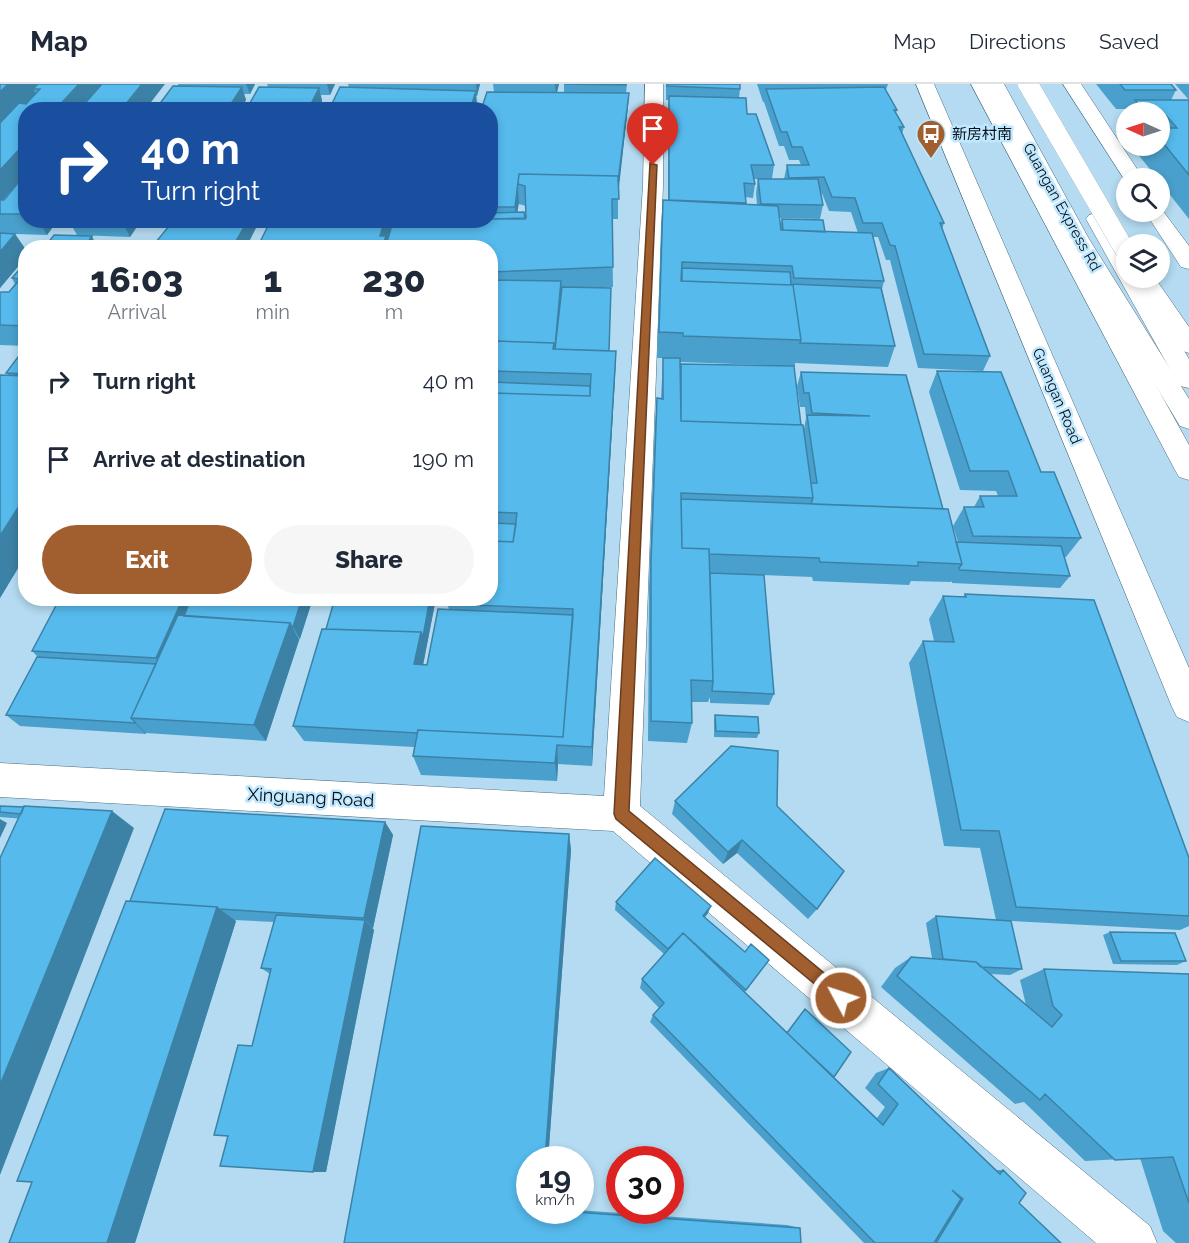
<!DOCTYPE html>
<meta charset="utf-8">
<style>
:root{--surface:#fff;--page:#f6f6f7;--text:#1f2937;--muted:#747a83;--line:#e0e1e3;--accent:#a15e2e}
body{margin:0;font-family:Raleway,"Noto Sans SC",sans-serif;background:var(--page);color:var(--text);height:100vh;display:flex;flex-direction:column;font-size:22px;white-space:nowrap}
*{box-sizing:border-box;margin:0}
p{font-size:20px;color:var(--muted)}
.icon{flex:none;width:33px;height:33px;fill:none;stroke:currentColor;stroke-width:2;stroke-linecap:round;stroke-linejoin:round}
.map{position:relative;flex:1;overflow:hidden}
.panel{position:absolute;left:18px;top:156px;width:480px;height:366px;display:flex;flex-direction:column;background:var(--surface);border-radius:24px;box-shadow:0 3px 9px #0003}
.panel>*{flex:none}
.hud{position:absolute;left:18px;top:18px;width:480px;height:126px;border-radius:24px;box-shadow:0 3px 9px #0003;background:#1a4fa0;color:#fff;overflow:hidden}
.needle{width:39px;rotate:273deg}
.controls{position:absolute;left:1116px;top:18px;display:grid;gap:12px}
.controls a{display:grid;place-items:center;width:54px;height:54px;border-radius:50%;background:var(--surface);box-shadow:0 3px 9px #0003;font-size:30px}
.speed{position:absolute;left:516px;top:1062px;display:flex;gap:12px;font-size:30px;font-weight:700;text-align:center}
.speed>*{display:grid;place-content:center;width:78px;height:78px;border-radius:50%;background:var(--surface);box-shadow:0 3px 9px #0003;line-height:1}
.speed small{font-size:15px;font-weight:400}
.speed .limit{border:9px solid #d22;background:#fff;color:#111}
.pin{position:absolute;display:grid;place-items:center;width:51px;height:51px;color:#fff;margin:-62px -26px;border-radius:50% 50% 50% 0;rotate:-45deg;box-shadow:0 0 6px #0007}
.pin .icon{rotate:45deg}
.me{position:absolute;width:66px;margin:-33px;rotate:310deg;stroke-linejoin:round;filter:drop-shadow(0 0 4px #0008)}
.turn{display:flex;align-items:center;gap:21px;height:126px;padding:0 24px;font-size:27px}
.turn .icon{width:78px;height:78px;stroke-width:2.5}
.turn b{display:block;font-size:42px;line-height:51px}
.eta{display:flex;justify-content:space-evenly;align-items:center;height:102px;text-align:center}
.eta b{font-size:36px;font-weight:800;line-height:42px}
.cta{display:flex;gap:12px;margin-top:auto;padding:12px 24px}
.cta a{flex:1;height:69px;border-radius:36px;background:var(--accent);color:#fff;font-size:24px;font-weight:800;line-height:69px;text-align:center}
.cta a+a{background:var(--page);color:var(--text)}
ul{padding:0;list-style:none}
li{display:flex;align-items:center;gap:18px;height:78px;padding:0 24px}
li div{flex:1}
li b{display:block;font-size:22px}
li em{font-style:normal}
header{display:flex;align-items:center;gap:36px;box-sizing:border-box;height:84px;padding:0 30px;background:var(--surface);border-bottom:2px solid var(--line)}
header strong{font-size:28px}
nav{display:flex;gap:33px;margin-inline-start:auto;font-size:21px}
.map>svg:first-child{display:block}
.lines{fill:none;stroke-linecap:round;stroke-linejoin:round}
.street-casing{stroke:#4a6e81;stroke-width:1}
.secondary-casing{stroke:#4a6e81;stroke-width:1}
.highway-casing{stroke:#4a6e81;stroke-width:1}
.street{fill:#fff;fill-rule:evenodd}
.secondary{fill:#fff;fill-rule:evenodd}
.highway{fill:#fff;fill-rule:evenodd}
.highway-bridge-casing{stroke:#4a6e81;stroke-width:20;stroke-linecap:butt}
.highway-bridge{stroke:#fff;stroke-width:20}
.wall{fill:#4aa0cc;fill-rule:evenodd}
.shaded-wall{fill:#3c82a6}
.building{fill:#56baed;stroke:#3c82a6;stroke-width:1.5}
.route{fill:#a15e2e;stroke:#693d1e;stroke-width:1.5}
.labels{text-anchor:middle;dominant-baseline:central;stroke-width:5;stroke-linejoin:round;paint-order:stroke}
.far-poi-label{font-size:15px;fill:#041119;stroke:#c1e8fe;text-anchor:start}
.far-street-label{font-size:15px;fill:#041119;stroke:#c1e8fe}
.street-label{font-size:18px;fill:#041119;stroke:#c1e8fe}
</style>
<header>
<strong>Map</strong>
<nav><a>Map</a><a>Directions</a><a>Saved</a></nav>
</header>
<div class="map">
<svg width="1189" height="1159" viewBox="0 0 1189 1159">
<rect width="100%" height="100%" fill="#b4dbf1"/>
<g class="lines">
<g class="street-casing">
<path id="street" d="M645,0h18v101l-23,621 510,420 7,17h-61l-483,-412 -613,-34v-34l604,33 39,-611z"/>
</g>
<g class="secondary-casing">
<path id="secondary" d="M916,0h18l255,584v54l-12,-5 -5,-10z
M971,0h18l200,361v35l-10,-3 -4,-7z
M1063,0h18l62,94h-17v4z
M1160,123l29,39v23l-8,-2 -36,-55h15z
M1096,129l7,2 23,39v24h15l48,81v29l-9,-2 -4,-6 -90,-161 3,-4z"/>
</g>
<g class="highway-casing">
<path id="highway" d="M986,0h18l85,155 100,160v30l-9,-3 -113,-187z
M1133,194h22l34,49v26l-9,-3z"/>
</g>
<use href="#street" class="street"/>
<use href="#secondary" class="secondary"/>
<use href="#highway" class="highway"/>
<g class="highway-bridge-casing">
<path id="highway-bridge" d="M1028,0l98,168"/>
</g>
<use href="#highway-bridge" class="highway-bridge"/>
</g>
<path class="wall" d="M0,0h165l-139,26v110h32l-11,15 -32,-1 11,16v7l-26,31zM18,98l-14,18h-1z
M178,0h77l-5,10h-6l2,6 -6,10h-85l23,-24z
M267,0h68l-5,11h-9l1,6 -4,9h-72l22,-23z
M348,0h132l-3,12h-1l1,9 -1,5h-147l20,-22z
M493,0h66l-2,8h7v-8h63l-1,9h3l-1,13 -10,85v28h-6l1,68 -15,1 11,63h7l-1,26 -23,389 -34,-2 -1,17 -136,-6 -8,-19 1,-9 -110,-6 -11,-15 33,-97 9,-31h101l-13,67h4l22,-56 -2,-5 43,-6v-350h-233l14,-28h219v-110l4,-18zM519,118v2l7,2v12l-9,-6z
M666,0h74v5l-1,9 35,67 -2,14h12l3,-14h14l-2,-5h-10l-5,-14h-5l-15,-44h-1l-6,-18h131l-2,6 11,20 -1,3 8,14 -2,7 42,89 -2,6 48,127 -7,15 -65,-3 -28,-108h-4l-8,-23h-5l11,44 -2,8 13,57 -7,21 -93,-4v3l-115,-4v6l121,57 3,4 2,-11 -1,-11h-5l-3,-21 4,-14 142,137 13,33h2l-5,-16 11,-19h10l6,-11h18l-2,-5 -36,-1 -31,-98 8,-21 104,101 40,66 -15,19h-2l6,19 -10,12 -108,-5v-2l-1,1 -40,-1 -2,4 -96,-4 -1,-4 -102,-4 64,121 -5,11 -59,-2v-6l-2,5h-17l1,21 -5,20 -39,-2 1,-155 6,-162 2,-26 4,1 2,-41h-6l4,-132 2,-26h5v-100h-2zM754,95h13h-9l-2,14 1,12 -11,-1 -1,-7 8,1 2,-14zM821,107l8,20 22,1 7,21 -33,-1 -43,-13 -2,6 -1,-7 41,1 3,-14z
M1096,0h75l5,6 -5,10h18l-14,-16h14v135l-29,-37v-4h-3l-20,-25 4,-7h19v-34h-31l2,-3h-15z
M1126,34v11l-3,-4z
M132,136l4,8 -6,9 -53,-2 -8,-14z
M26,178v84l-26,-1v-52l9,-1 6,-8 -3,-6z
M26,270v201l-26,43 8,-223 -2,-2z
M965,510l224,264v68l-9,4 -169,-9 11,48 -12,6 -21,-1 37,31 -6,-25 24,-11 145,5v269h-13l-13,-12 -23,-73 -55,3 -61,-59 -9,2 -134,-117 14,-19 16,-11 21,1 -6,-35 10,-7 60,4 -16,-72 -36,-2 -35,-183 14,-22h11l-5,-22 14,-23 20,1z
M60,514h253l-47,143 -120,-8v1l-126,-8 -14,-11 32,-58 -6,-6z
M715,631l44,18 -2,5 -43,-1v-17z
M675,717l102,5 40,103 -9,10 -71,-66 -14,11 -51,-50z
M0,722l134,22 -134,-11z
M385,738l8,13 -20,93h-1l2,2 -48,242 -98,-36 -14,-1 38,-89 18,-72 -9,-6 13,-46 -40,-2 2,1 -101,322h-126l23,-61 98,-281z
M569,750l2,16 -23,310h-18v50h48l209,15 13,3 -456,15z
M616,818l92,11 -3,4 40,35 24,8 -24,32 42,40 15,-20 3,-3 29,68 43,41 8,-11 -20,-19 11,-15 13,-5 106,102h8l16,33 42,40h-197l-214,-221 3,-7 6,-7 -19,-20 2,-9 22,-25 -49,-44z
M1110,848l76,29 -9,4 -64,-1 -10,-29z"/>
<path class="shaded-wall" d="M8,0h37l-12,5 3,5 -36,36v-38z
M79,0h26l-23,26h-27z
M142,0h23l-20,26h-24z
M246,0h9l-5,10z
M327,0h8l-5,11z
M476,0h4l-3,12z
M555,0h4l-3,12z
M242,3l4,13 -6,10h-13z
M319,4l3,13 -4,9h-8l1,-6z
M476,7l1,14 -1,5h-6z
M629,9l-1,13 -10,90v-14z
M26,58v32l-26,29v-33z
M518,104l1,14 -3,19 -1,-14z
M38,136h20l-11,15z
M121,136h11l4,8 -6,9z
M248,136h12l-14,28h-14z
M385,136h6l1,4 -5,16 1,8h-6l-2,-12z
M15,150l11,16v7l-26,31v-36z
M92,152l5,12h-13z
M561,197v21l-6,59v-14z
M616,267l-1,26 -23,389v-19z
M26,411v60l-26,43v-62z
M183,514h21l-34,77 -14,-17z
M302,514h11l-13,41 -7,-12z
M430,514h6l-16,83 -6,-17 7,-32z
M290,539l9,17 -33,101 -12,-16z
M135,638l11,11v1l-11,-11z
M557,661l1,19 -1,17 -2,-18z
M112,727l22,17 -134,347v-90z
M0,735l7,4 -7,15z
M385,738l8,13 -20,93 -9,-10z
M569,750l2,16 -23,310h-3z
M742,756l-5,13 -14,11 5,-12z
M711,822l-3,7 -8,10 3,-7z
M217,823l19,14 -101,322h-28z
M365,836l9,10 -48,242h-13z"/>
<path class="building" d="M0,0h8l-8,8z
M38,0h41l-24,26h-29v32l-26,28v-47l19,-20 7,1 14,-15h-7z
M102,0h40l-21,26h-42z
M564,0h62v1z
M667,0h73v5l-73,-3z
M1120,0h51l5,6h-51z
M173,2l69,1 -15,23h-72z
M259,3l60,1 -8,16h2l-2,6h-65z
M340,3l136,4 -6,19h-141z
M884,3l13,23h-3l10,17h-5l45,96h-4l50,133 -66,-2 -29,-108 -5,-1 -8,-22h-19l-8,-25 -23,-1 -8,-20 -35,1 -2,-13h22l-7,-18h-10l-5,-15h-6l-15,-43z
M487,8l142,1 -11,89v-6l-99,-2 -4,33h-25v-97h-9z
M669,12l77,2 1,16h9l18,51h-23l4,19 -11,-1 2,20 -77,-3z
M1135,16h54v75l-29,-36v-11h17l-15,-17h-18z
M26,89v41h-26v-14h4z
M519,90l99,2 1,23h-7l1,68 -123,5v-24h-105l8,-26 97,-2v-1l36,-1 -1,-32 -7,-2z
M758,95h60l5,26 -62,-1z
M663,116l115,6 3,24 91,3 12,48 -90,-3 -2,-12 -110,-4 -1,19 112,4 8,55 -118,-4v-3l-24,-1z
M524,128l1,7h-35v-6z
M782,135l41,1 2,12 -42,-2z
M69,136h56l-2,3 -54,-2z
M174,136h74l-16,28h-81z
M271,136h114l-5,16h6l-4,12h-125z
M396,136h60l-61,2z
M0,149l15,1 -15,18z
M54,151l38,1 -8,12h-40z
M26,178v64l-26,-1v-32l1,-1h8l11,-13 -8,-1z
M682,184l108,4 1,12 90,4 14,58 -95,-3 1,-3 -8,-55 -111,-4z
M490,196l71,1 -6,66 -1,-4 -57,-2 -1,7h-6z
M562,203l49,1 -2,63 -54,-2z
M497,257l57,2 -1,6 63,2 -24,396 -35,-2 -2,18 -142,-7 5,-26 145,7 10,-128 -126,-5 1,-6h42v-57l23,1 4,-29 -27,-1v-119l100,3 1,-22 -101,-3v-23h6z
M21,269l5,1v20l-20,-1z
M663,274h17l1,63 122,4 10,73 -132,-5 1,55 27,1 4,132 -22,-1 1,43 -41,-2v-159l6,-164 6,1z
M681,280l113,2 7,59 -120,-4z
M937,287l64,1 40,100h13l27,66 -108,-2 -9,-29h20l-4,-11h37l-9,-25h-38z
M801,288l105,3 37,134 -132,-5 2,-6 -2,-15h6l-10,-68 63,1 -58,-3 -3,-20h-5z
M0,291l26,1v119l-26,41z
M490,298l100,4v10l-100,-3z
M681,415l267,10 14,55 -44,-2v4l-98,-4 -1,-4 -110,-4v-5l-27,-1z
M490,439l26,1 -3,18 -23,-1z
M956,458l105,4 9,30 -110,-6 -1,-2 3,-4z
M710,489l54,2 10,119 -62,-3 1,-10z
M965,510l129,6 95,258v58l-173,-9 -17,-76 -38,-1 -38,-189 31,1 -11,-46 23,1z
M60,514h123l-27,60 -124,-7z
M191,514h111l-9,29h-1l-2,-4 -106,-7z
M335,514h95l-7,39 -2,-5 -95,-3z
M438,525l135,6 -10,122 -145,-7 -1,3 -124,-7 29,-97 99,3 -7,32 13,1z
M178,531l112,8 -36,102 -123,-7z
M37,573l119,7 -25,54 4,4v1l-129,-8z
M715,631l43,2 1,16 -43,-2z
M731,662l47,5 -1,55 67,65 -27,38 -75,-69 -14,12 -53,-51z
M0,722l24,1 -3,7 -21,-2z
M24,722l88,5 -112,274v-227z
M165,725l220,13 -21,96 -145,-9 -2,-2 -87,-6z
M421,742l148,8 -24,326h-15v50h17l253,18 1,15h-457z
M655,774l56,48 -8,10 42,36 6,-8 18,16 -23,30 -63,-57 -15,16 -52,-47z
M126,817l91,6 -110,336h-98l23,-61 -15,-1z
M276,831l89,5 -52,252 -93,-6 8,-30 -14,-1 24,-90 14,1 19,-77 -10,-1z
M936,832l75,5 11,48 -41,-2 -5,-5 -33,-3z
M1110,848l65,1 11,28h-65z
M683,849l200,192 15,-21 -20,-20 11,-16 111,106 3,-4 23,23 -7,10 42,40h-125l27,-44 -11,-9 9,9 -27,44h-59l-222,-228 11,-12 -22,-24z
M911,873l65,5 76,65 10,-12 -9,-9 -9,-37 145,5v229l-16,-46 -58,3 -70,-66 -5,6 -143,-124z
M805,925l46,43 -17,25 -47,-44z"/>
<path class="route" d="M650,79l7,2 -28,646 218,181 2,6 -2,6 -6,2 -225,-187 -2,-5z"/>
<defs>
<g id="bus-pin" transform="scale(1.5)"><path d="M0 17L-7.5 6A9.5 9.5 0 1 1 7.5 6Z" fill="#a15e2e" stroke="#c1e8fe"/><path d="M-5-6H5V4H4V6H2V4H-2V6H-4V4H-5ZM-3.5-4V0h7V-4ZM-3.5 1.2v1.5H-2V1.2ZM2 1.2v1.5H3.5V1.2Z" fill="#fff"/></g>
</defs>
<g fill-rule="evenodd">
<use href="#bus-pin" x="931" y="50"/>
</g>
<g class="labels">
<g class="far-poi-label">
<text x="952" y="50">新房村南</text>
</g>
<g class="far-street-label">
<text transform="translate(1062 123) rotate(61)">Guangan Express Rd</text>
<text transform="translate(1057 312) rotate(67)">Guangan Road</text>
</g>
<g class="street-label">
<text transform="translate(311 713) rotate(3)">Xinguang Road</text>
</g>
</g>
</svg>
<div class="controls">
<a><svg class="needle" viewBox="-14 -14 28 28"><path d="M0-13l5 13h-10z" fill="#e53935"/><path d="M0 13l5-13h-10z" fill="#747a83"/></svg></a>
<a><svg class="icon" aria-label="search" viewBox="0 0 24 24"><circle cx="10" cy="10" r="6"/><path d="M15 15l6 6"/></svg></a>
<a><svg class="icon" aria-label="layers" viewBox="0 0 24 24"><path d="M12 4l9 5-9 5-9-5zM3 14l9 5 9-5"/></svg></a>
</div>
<div class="speed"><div>19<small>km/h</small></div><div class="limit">30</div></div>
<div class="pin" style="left:653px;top:81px;background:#d93025"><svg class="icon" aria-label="arrive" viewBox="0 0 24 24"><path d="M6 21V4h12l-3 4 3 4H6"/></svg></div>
<svg class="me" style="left:841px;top:914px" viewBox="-20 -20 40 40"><circle r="17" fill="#a15e2e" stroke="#fff" stroke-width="3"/><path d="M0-11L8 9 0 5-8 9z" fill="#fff"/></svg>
<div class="hud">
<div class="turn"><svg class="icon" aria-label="right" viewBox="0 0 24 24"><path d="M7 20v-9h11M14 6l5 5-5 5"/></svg><div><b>40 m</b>Turn right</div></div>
</div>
<section class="panel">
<div class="eta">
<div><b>16:03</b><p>Arrival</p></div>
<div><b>1</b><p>min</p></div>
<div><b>230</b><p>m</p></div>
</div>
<ul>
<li><svg class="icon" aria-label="right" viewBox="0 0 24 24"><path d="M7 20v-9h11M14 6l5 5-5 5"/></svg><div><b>Turn right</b></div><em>40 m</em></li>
<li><svg class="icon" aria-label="arrive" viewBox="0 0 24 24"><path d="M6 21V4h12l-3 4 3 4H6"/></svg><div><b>Arrive at destination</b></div><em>190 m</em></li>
</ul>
<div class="cta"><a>Exit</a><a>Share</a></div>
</section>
</div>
